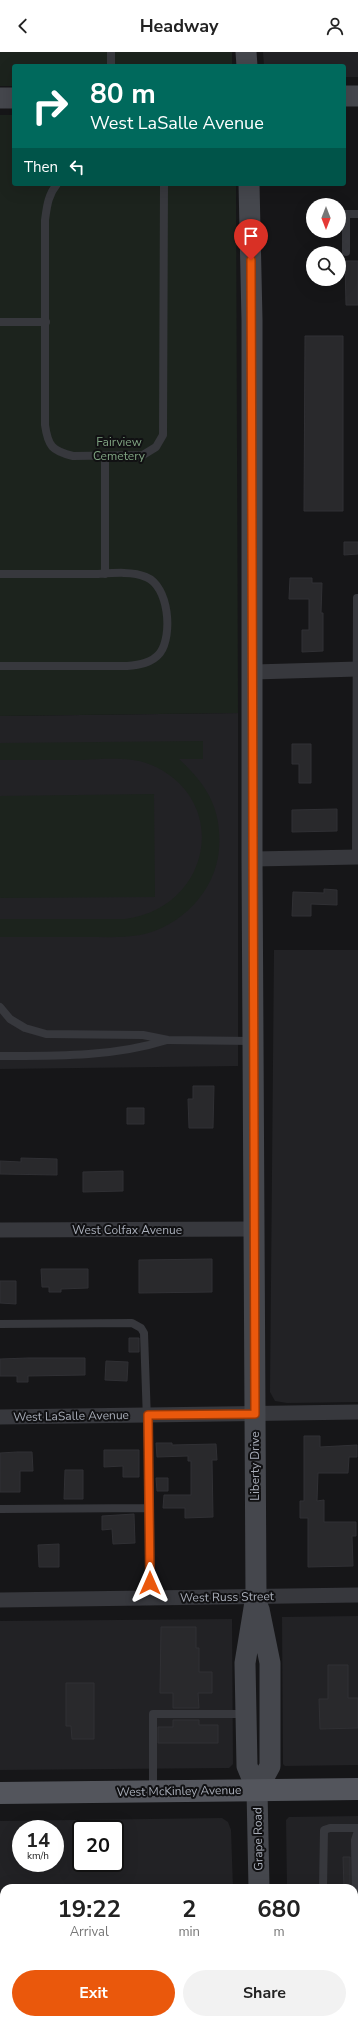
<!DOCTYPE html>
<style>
:root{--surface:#fff;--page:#f2f2f2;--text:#222;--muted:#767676;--accent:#ea580c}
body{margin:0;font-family:"Nunito Sans",sans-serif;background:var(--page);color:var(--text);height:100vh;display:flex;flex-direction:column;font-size:15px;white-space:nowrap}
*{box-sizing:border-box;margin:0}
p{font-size:13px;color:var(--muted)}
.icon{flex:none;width:22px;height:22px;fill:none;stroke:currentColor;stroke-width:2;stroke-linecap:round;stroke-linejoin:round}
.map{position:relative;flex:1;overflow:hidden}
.side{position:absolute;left:0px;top:1832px;width:358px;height:140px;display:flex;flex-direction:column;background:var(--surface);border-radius:12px 12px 0 0;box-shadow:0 4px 16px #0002}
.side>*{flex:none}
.top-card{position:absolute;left:12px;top:12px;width:334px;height:122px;border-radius:4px;box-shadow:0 4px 16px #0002;background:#00695c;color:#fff;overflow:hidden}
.needle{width:26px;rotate:180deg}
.controls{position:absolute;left:306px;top:146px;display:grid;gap:8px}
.controls a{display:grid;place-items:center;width:40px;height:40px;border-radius:50%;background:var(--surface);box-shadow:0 4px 16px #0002;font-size:20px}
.speed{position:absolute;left:12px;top:1768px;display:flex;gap:8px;font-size:20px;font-weight:700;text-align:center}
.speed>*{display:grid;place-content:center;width:52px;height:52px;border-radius:50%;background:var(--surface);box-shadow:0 4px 16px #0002;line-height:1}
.speed small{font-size:10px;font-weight:400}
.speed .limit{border:2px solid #111;border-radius:6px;background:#fff;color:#111}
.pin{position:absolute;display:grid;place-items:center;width:34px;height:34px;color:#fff;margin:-41px -17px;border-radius:50% 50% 50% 0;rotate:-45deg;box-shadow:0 0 4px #0007}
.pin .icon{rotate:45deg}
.me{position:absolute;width:44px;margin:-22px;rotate:0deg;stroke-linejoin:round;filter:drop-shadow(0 0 3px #0008)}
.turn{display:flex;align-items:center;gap:14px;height:84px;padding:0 12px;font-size:18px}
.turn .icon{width:52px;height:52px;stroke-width:2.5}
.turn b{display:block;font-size:28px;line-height:34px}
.then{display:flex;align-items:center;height:38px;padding:0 12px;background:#0003;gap:8px;font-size:15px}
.eta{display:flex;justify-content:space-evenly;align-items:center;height:68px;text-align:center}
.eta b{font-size:24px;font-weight:700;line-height:28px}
.action{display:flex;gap:8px;margin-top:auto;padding:8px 12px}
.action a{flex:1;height:46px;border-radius:24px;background:var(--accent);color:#fff;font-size:16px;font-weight:700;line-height:46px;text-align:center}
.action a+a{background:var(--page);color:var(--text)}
header{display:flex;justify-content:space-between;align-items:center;height:52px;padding:0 12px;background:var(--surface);font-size:18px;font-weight:700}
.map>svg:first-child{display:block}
.built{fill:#222225;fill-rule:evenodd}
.green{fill:#1c231d}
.building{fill:#29292c;stroke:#303034}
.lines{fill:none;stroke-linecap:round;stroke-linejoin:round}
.lane{stroke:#37383d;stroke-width:8}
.street{stroke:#37383d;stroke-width:15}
.secondary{stroke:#45474d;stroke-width:21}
.primary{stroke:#53555c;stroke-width:22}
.route-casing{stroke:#983908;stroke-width:10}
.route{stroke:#ea580c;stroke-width:7}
.labels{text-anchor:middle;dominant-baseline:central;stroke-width:4;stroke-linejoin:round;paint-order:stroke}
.park-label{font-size:12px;fill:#7fa381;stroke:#111113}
.street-label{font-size:12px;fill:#a8adb8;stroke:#111113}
</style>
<header><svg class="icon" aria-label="back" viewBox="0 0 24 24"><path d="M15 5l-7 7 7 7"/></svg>Headway<svg class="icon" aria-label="person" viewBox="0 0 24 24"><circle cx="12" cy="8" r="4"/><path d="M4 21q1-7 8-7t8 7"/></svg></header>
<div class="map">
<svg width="358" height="1972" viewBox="0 0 358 1972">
<rect width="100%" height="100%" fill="#161618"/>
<path class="built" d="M263,0h95v25h-14v-11h-80z
M238,661v353l-238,3v-353z
M274,898h84v452l-71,1 -12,-2 -5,-9z
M358,1564v149l-73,1 -2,-2 -1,-147z
M232,1567l1,145 -4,4 -229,2v-149z
M358,1764v208h-67v-4h63v-132h-67l-1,-68 3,-3z
M222,1766l6,4 3,8 2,58h-229v132h232v4h-236v-203zM21,1777h34v34h-34zM81,1777h34v34h-34z"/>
<path class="green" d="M0,0h232v14h-218v20h-14z
M0,63h14v69h222l2,529 -238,3z
M203,689v18h-24c28,26 43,50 40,90 -3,42 -38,78 -79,86 -17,3 -35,2 -52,2 -29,0 -59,0 -88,0v-18h125c83,-10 107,-114 31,-152 -22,-11 -50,-8 -74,-7 -27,0 -55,0 -82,0v-17z
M154,742l1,103 -155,1v-102z"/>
<path class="building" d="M345,209h13v44h-12z
M305,284h38v175h-39z
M344,490h14v12l-14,1z
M290,526h22v5h10l-1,30h2v38l-21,1v-22h7v-31h-20z
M292,692h19v39h-12v-19h-7z
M337,757v22l-45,1v-22z
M324,837l13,1v15l-26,-1v12h-19l1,-24 31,1z
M193,1034h21l-1,42h-24l-1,-29h5z
M127,1056h17v16h-17z
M21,1106l36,1v16l-57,-1v-13l21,1z
M123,1119v20l-40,1v-20z
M212,1207v33l-73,1v-33z
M41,1217h47v19l-27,1v3h-12v-5h-7z
M0,1229h16v23l-16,-1z
M129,1286h10v14h-10z
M28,1306h57v17l-57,1v6h-11v-6h-17v-17z
M106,1309l22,1 -1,19 -22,-1z
M304,1384h16v11l37,-2v12h-8l-1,16h-30l-1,28 7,-1v22h32v14h-4l1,30 -45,1v-49h-8v-17h4z
M156,1391h16v2l44,-1 1,16h-5l1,57 -28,1v-10h-22l1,-13h27v-34h-3v-5l-31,1z
M104,1398h35v27h-16v-11l-19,1z
M17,1400h15l1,19h-13v21h-20v-39z
M65,1418h18v29h-19z
M156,1426h12v13h-11z
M134,1462l1,29 -22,1 -1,-15 -10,1v-14z
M59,1492v23h-20l-1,-22z
M161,1575h35v21h3v24h13v21h-14l1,15h-26v-15h-13z
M328,1613h20v33h10v30l-38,1 -1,-30h9z
M66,1631h28v56h-22l-1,-13h-5z
M173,1668h26v5h19v18h-60v-16h15z
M343,1805h7v31h-6z"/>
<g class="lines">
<path class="lane" d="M111,0v14
M57,132c-9,11 -10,22 -12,36v205c3,21 7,26 28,31l70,-1 13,-8 7,-12 1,-251
M346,200v-38h12
M0,270h46
M105,404v118
M0,522c33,0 65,0 98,0 14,-1 35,-3 48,3 23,9 27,58 14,76 -8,10 -21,12 -33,13h-127
M356,805l1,-259
M0,955l10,12 15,9 21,6 97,1 25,5 84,1
M0,1004c56,0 113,1 167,-16
M0,1272l132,-1 9,5 3,5 6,175v90
M0,1457l150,-1
M153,1738v-76h92
M323,1836l1,-58 6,-2h28
M357,1928l-2,-140 3,-9
M354,1966h4
M328,1972l2,-4"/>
<path class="street" d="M253,620l105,-3
M252,807l106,-2
M0,1178l254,-1
M0,1365l358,-5
M0,1548l358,-5"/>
<path class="secondary" d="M246,0l1,14
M344,44h14
M0,46h14
M249,132l3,136v539l4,737 -11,67 2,103 10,24 2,98
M257,1738l13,-24v-103l-11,-54
M261,1968v4"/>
<path class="primary" d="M0,1741l358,-4"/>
</g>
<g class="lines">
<g class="route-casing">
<path id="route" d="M150,1531l-2,-168 107,-1 -4,-1154"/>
</g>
<use href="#route" class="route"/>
</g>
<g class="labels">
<g class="park-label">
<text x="119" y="390">Fairview<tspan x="119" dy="14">Cemetery</tspan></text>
</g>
<g class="street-label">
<text x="127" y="1178">West Colfax Avenue</text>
<text transform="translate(71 1364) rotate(-1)">West LaSalle Avenue</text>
<text transform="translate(255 1414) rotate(-90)">Liberty Drive</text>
<text transform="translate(227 1545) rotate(-1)">West Russ Street</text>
<text transform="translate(179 1739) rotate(-1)">West McKinley Avenue</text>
<text transform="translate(258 1787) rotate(-91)">Grape Road</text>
</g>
</g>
</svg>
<div class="controls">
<a><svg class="needle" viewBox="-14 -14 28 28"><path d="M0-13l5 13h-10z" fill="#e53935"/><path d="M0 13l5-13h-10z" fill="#767676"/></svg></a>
<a><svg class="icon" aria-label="search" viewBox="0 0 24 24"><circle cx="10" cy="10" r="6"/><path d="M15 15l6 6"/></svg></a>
</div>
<div class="speed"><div>14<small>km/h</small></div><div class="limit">20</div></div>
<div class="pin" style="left:251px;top:208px;background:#d93025"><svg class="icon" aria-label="arrive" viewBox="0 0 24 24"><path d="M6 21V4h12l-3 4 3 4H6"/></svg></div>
<svg class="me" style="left:150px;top:1531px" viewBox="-20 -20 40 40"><path d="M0-17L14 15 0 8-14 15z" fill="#ea580c" stroke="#fff" stroke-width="4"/></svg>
<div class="top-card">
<div class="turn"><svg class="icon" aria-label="right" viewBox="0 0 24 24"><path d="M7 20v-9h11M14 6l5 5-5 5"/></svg><div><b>80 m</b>West LaSalle Avenue</div></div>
<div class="then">Then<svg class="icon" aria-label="left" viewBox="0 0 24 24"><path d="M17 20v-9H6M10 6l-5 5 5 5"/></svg></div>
</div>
<section class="side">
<div class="eta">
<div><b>19:22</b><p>Arrival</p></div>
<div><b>2</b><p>min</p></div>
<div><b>680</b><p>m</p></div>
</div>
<div class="action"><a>Exit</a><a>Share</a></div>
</section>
</div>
